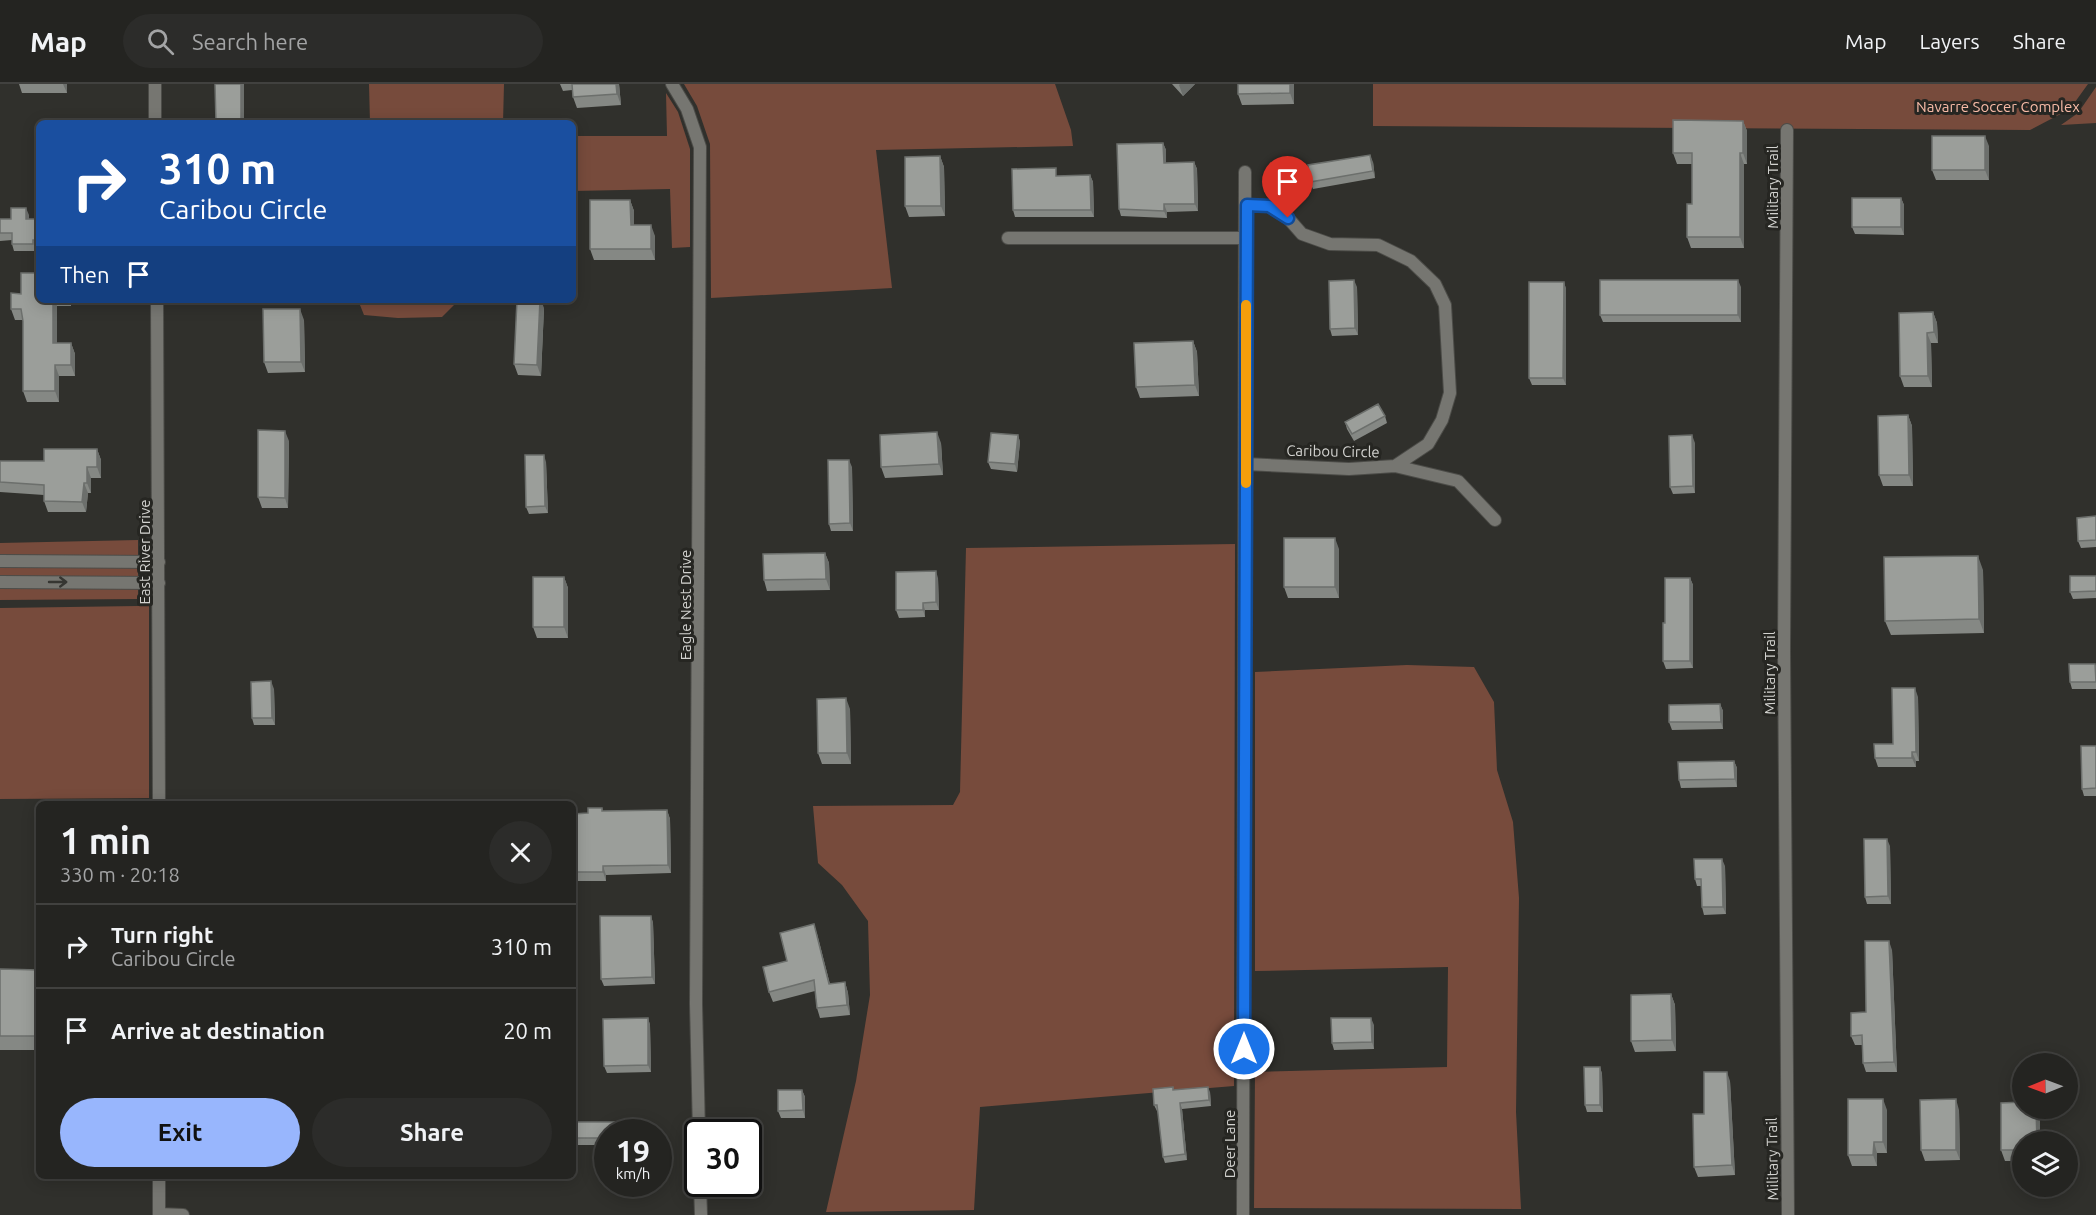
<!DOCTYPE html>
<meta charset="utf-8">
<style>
:root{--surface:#242421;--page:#2c2c2a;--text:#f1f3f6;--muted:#a3a4a5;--line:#41413f;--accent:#98b6fd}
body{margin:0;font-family:Ubuntu,sans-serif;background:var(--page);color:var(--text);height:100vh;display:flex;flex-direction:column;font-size:22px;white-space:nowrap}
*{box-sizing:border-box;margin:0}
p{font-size:20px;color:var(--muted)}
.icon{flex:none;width:33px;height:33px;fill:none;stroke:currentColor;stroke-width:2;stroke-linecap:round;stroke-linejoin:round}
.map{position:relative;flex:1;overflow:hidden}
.side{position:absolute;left:36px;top:717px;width:540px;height:378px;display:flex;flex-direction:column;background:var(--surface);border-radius:9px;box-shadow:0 3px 15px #0003,0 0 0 2px var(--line)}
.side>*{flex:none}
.guide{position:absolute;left:36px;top:36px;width:540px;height:183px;border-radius:9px;box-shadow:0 3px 15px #0003,0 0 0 2px var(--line);background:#1a4fa0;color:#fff;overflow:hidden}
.needle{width:39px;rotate:269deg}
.controls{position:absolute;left:2012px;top:969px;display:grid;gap:12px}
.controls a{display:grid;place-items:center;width:66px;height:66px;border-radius:50%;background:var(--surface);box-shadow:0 3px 15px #0003,0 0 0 2px var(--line);font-size:30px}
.speed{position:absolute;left:594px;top:1035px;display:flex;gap:12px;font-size:30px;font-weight:700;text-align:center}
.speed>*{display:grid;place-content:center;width:78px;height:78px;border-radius:50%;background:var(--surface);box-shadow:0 3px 15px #0003,0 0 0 2px var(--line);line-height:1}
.speed small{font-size:15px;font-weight:400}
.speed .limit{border:3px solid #111;border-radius:9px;background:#fff;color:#111}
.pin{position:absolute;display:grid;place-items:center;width:51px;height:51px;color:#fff;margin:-62px -26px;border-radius:50% 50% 50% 0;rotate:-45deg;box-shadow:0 0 6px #0007}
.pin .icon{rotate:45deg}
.me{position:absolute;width:66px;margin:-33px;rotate:0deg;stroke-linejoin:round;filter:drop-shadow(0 0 4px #0008)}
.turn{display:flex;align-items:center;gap:21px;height:126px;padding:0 24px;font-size:27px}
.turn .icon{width:78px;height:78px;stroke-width:2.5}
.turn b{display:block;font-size:42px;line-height:51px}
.then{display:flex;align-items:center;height:57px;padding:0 24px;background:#0003;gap:12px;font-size:22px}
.round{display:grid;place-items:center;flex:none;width:63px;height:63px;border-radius:32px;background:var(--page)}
.summary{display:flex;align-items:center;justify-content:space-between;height:102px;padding:0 24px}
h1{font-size:36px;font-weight:600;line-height:45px}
.action{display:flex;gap:12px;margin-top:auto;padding:12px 24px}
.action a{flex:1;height:69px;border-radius:36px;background:var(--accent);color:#111;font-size:24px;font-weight:600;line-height:69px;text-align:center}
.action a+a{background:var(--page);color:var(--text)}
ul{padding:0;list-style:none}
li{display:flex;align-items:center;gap:18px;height:84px;padding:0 24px;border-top:2px solid var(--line)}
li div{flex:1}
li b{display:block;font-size:22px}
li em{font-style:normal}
header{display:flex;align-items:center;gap:36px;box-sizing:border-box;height:84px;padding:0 30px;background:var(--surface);border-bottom:2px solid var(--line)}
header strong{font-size:28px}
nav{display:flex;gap:33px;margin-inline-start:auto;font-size:21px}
.search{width:420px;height:54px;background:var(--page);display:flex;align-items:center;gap:15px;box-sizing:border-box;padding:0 21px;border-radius:33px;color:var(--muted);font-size:22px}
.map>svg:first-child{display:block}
.green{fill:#774b3c}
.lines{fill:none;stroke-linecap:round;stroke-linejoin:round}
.street-casing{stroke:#4c4c48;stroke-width:14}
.street{stroke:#767671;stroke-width:12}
.wall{fill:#858884}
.shaded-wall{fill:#6c6f6c}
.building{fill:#9b9e9a;stroke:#6c6f6c;stroke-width:1.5}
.oneway{stroke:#363632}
.route-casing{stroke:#114b97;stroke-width:15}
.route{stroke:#1a73e8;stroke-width:10}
.slow{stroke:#f59e0b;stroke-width:10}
.labels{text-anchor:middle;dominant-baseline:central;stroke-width:6;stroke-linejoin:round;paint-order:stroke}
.park-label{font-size:15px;fill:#f8bba7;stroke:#262622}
.street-label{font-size:15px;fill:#d2d2cf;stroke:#262622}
</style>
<header>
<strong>Map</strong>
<div class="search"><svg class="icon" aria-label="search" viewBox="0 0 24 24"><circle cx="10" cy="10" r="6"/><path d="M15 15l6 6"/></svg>Search here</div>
<nav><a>Map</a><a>Layers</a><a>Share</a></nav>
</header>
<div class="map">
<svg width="2096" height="1131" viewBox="0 0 2096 1131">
<rect width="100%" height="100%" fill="#30302c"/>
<path class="green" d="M369,0h135l-1,39h-133z
M684,0h371l16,46 2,16 -197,4 16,138 -181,10 -1,-154 -13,-38z
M1373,0h715l-18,25 -40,21 -657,-4z
M2096,3v36l-35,2 17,-12z
M666,9l12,19 12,37v98l-18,1 -2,-59 -97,2v-55h94z
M358,216h101l-17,17 -44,1 -34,-3z
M138,456v59l-138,1v-57z
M1235,460l-1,542 -254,21 -6,103 -148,2 30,-131 14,-86 -2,-74 -26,-36 -24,-22 -5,-57 140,-1 7,-13 6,-244z
M147,513h2v201l-149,1v-191l138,-2z
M1407,581l67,2 20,35 3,68 16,52 6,76 -3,214 5,97 -267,-1 1,-136 192,-5 1,-100 -193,4v-299z"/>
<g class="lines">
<g class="street-casing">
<path id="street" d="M155,0v39
M672,0l15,25 13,38 -4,857 3,128
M1787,46l-3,520 4,565
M1008,154h239
M157,216l2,504
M1246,380l103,5 46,-3 33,-22 14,-24 8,-27 -5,-88 -10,-21 -24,-23 -33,-16 -48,-1 -28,-10 -14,-16 -19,-12 -22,-1
M1395,382l63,15 37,39
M0,477l159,1
M0,498l159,1
M700,1100l1,31
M159,1130l24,1
M159,1131v-39
M1243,1131l2,-1043"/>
</g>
<use href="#street" class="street"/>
</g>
<path class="wall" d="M19,0h48v9h-45z
M560,0h59l2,21 -44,3 -4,-11 -1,-7 -9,1z
M1172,0h23l-12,12z
M1238,0h56v20l-52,1 -4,-11z
M1743,37l4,10v33h-3v84h-53l-4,-11 5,-33v-40h-15l-4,-11z
M1163,59l3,7v13l28,-1 3,7 1,42 -31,1v6l-46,-2 -2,-7z
M1989,62v34h-53l-4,-10z
M940,72l4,11 1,49 -36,1 -4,-11z
M1373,78l2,16 -62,11 -3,-7z
M1090,91l3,7 1,35h-79l-2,-7 45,-34z
M1901,114l3,7v30l-49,-1 -3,-7z
M630,116l4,11v14l21,11v24h-61l-4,-11z
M29,131v4h10v28l-3,1v3h-22l-2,-7v-4l-12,1v-22h11z
M1564,198l2,7v96h-34l-3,-7z
M1357,203l1,48 -26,1 -2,-7z
M1741,203v35h-138l-3,-7z
M39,216h32v6h-14v37h14l4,11v22h-16v26h-32l-4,-11v-71h-8l-4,-11z
M544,224l-3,68 -23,-1 -4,-11z
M1933,228l4,11 1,20h-7l1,44h-28l-4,-11z
M304,236l1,52 -37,1 -4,-11z
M1193,257l4,11 2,44 -59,2 -4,-11z
M1908,331l4,11 1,60h-30l-4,-11z
M1385,332l2,7 -33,18 -7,-12 -2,-7z
M1018,351l2,7 -3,30 -26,-3 -3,-7z
M289,357l-1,67h-26l-4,-11z
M941,359l2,32 -58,3 -4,-11z
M1695,359v50l-22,1 -3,-7z
M97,365l4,11v18h-10v15h-3l-2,19h-38l-4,-11v-6l-44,-3v-31h44z
M546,378l2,51 -19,1 -3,-7z
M852,383l1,64h-22l-2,-7z
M2096,432v31l-15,1 -3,-7z
M1339,465v49h-51l-4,-11z
M825,469l4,10 1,27 -63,1 -3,-11z
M1983,486l1,63 -93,2 -6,-14z
M2096,492v22l-23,1 -3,-7z
M564,493l4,11v50h-31l-4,-11z
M938,494l1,32h-14v7l-26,1 -3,-8z
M1690,494l3,7v83l-27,1 -3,-8 2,-38z
M2096,581v24h-24l-2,-7z
M274,605l1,36h-21l-2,-7z
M1918,613l1,64h-3v6h-38l-3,-9 18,-14z
M1720,620l3,7v18l-51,1 -3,-8z
M850,625l1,55h-29l-4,-11z
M2096,662v50h-12l-2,-7z
M1734,677l3,7v19l-56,1 -2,-8z
M602,724l1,3 64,-1 3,9 1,54 -65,2v6h-33v-67l15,-1z
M1890,762l1,58h-24l-2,-7z
M1725,782l1,48 -22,1 -2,-8 -1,-21h-4l-2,-7z
M651,832l2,7 2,61 -51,2 -3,-7z
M817,850l13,50 15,-2 3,11 2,22 -30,3 -3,-10 -2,-17 -42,11 -4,-10 18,-31z
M1892,866l5,122h-31l-3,-9 -1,-18h-7l-4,-9 15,-24z
M0,885l39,1v80h-39z
M1671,910l4,11 1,46 -41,1 -4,-11z
M648,934l2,7 1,47 -44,1 -3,-7z
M1374,941v24l-40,1 -2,-7z
M1600,983l2,7 1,38h-16l-2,-7z
M1730,997l5,94 -37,2 -4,-10 10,-53z
M1173,1003l1,3 36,2 1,14 -29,3 5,51 -22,3 -2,-6 -5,-46h-1l-3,-6z
M802,1006l3,7v21h-24l-3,-7z
M2022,1024h16l2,5 -18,29v19h-17l-4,-11z
M1887,1026v43h-10v13h-25l-4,-11z
M1959,1026l1,50 -35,1 -4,-11z
M573,1038l80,7v3h-45v13h-35z"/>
<path class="shaded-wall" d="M63,0h4v9z
M241,0h3v39h-3z
M616,0h3l2,21 -4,-11z
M1180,0h15l-12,12 -4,-11z
M1290,0h4v20l-4,-11z
M1743,37l4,10v33l-4,-11z
M1985,52l4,10v34l-4,-10z
M1163,59l3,7v20l-2,-7z
M1740,69l4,11v84l-4,-11z
M1370,71l3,7 2,16 -2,-7z
M940,72l4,11 1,49 -4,-10z
M1194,78l3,7 1,42 -3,-7z
M1090,91l3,7 1,35 -3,-7z
M1901,114l3,7v30l-3,-8z
M630,116l4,11v25l-3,-11z
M1164,120l3,8v6l-3,-7z
M26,124l3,7v11l-3,-7z
M651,141l4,11v24l-4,-11z
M1354,196l3,7 1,48 -3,-7z
M1738,196l3,7v35l-3,-7z
M1564,198l2,7v96l-3,-7z
M53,216h2l2,6v48l-4,-11z
M540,216h1l3,8 -3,68 -4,-11z
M300,225l4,11 1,52 -4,-10z
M1933,228l4,11 1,20 -4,-11z
M1927,249l4,10 1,44 -4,-11z
M1193,257l4,11 2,44 -4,-11z
M71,259l4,11v22l-4,-11z
M55,281l4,11v26l-4,-11z
M1908,331l4,11 1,60 -4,-11z
M285,347l4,10 -1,67 -3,-10z
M937,348l4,11 2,32 -4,-11z
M1018,351l2,7 -3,30 -2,-8z
M1692,351l3,8v50l-2,-7z
M97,365l4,11v18l-4,-11z
M544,371l2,7 2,51 -3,-7z
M849,376l3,7 1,64 -3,-8z
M87,383l4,11v15l-4,-10z
M84,399l4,10 -2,19 -4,-10z
M1335,454l4,11v49l-4,-11z
M825,469l4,10 1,27 -4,-11z
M1978,472l5,14 1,63 -5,-14z
M936,487l2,7 1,32 -3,-8z
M564,493l4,11v50l-4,-11z
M1690,494l3,7v83l-3,-7z
M923,519l2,7v7l-2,-7z
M271,597l3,8 1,36 -3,-7z
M1915,604l3,9 1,64 -3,-9z
M846,614l4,11 1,55 -4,-11z
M1720,620l3,7v18l-2,-7z
M1912,668l4,9v6l-4,-9z
M1734,677l3,7v19l-2,-8z
M667,726l3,9 1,54 -3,-8z
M1887,755l3,7 1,58 -3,-8z
M1722,775l3,7 1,48 -3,-7z
M603,782l3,9v6l-3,-9z
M651,832l2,7 2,61 -3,-7z
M573,836l1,4 2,63 -3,-7z
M814,840l3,10 15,60 -3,-10z
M1889,857l3,9 5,122 -3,-10z
M845,898l3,11 2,22 -3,-10z
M1671,910l4,11 1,46 -4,-11z
M648,934l2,7 1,47 -3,-7z
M1371,934l3,7v24l-2,-7z
M574,938l3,6 -2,44 -2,-6z
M1600,983l2,7 1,38 -3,-7z
M1727,988l3,9 5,94 -3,-10z
M1208,1003l2,5 1,14 -2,-6z
M802,1006l3,7v21l-2,-8z
M1883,1015l4,11v43l-4,-11z
M1956,1015l3,11 1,50 -4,-10z
M1180,1019l2,6 5,51 -2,-6z
M2036,1024h2l2,5v29h-3z
M650,1038l3,7v3h-3z
M1874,1058l3,11v13l-4,-11z"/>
<path class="building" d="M215,0h26v39h-25z
M572,0h44l1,10 -44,3z
M1238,0h52v9l-52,1z
M1673,36l70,1v32h-3v84h-53v-33h5v-51h-19z
M1932,52h53v34h-53z
M1163,59l1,20 30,-1 1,42h-31v7l-45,-2 -2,-65z
M1370,71l3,16 -63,11 -2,-17z
M940,72l1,50h-36v-49z
M1056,84v8l34,-1 1,35h-78l-1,-41z
M1852,114h49v29h-49z
M590,116h40l1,25h20v24h-61z
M11,124h15v11h13v21h-6v4h-21v-11h-12v-14h11z
M21,189h18v27h14v43h18v22h-16v26h-32v-70l-2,-12h-10v-16l10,1z
M1354,196l1,48 -25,1 -1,-48z
M1600,196h138v35h-138z
M1529,198h35l-1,96h-34z
M517,216h23l-3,65 -23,-1z
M263,225h37l1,53h-37z
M1933,228l1,20 -7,1 1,43h-28l-1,-63z
M1193,257l2,44 -59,2 -2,-44z
M1378,320l7,12 -33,18 -7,-12z
M1908,331l1,60h-30l-1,-59z
M258,346l27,1v67l-27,-1z
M937,348l2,32 -58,3 -1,-32z
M991,349l27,2 -3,29 -27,-2z
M1692,351l1,51 -23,1 -1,-51z
M44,365h53v18h-10v16h-3l-2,19 -38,-1v-16l-44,-3v-21h44z
M525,371h19l1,51 -19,1z
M828,376h21l1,63 -21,1z
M2096,432v24l-18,1 -1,-23z
M1284,454h51v49h-51z
M825,469l1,26 -62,1 -1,-26z
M1978,472l1,63 -94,2 -1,-64z
M936,487v31l-13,1v7h-27v-38z
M2070,492h26v15l-26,1z
M533,493h31v50h-31z
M1665,494h25v83h-27v-38h2z
M2069,580h26l1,18h-26z
M271,597l1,37h-20l-1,-36z
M1892,604h23l1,64h-4v6h-37l-1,-14h19z
M846,614l1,55h-29l-1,-54z
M1720,620l1,18h-52v-17z
M2081,662h15v42l-14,1z
M1734,677l1,18 -56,1 -1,-18z
M588,724h14v3l65,-1 1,55 -65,1v6h-30v-58l15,-1z
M1864,755h23l1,57 -23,1z
M1694,775h28l1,48h-21l-1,-28h-6z
M600,832h51l1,61 -51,2z
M814,840l15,60 16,-2 2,23 -30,3 -3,-28 -45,12 -6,-25 24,-6 -7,-28z
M1865,857h24l5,121 -31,1 -1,-28 -11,1v-23l15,-1z
M0,885l39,1v66h-39z
M1671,910l1,46 -41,1v-46z
M648,934v47l-44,1 -1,-47z
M1331,934h40l1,24 -40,1z
M573,938h1l-1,39z
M1584,983h16v38h-15z
M1704,988h23l5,93 -38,2 -1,-53h11z
M1173,1003v3l35,-3 1,13 -29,3 5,51 -22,3 -6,-52h-3l-1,-16z
M778,1006h24l1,20 -25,1z
M1848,1015h35v43h-9l-1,13h-25z
M1956,1015v51h-35l-1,-50z
M2022,1018v6h14l1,34h-15v8h-21v-47z
M573,1038h77v10h-42v6h-35z"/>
<defs><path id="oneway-shaft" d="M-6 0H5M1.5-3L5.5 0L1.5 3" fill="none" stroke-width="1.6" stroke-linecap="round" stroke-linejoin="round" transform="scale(1.5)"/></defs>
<use class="oneway" href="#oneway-shaft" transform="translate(58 498)"/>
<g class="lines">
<g class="route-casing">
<path id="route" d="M1244,965l3,-844 22,1 19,12"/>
</g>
<use href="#route" class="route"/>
<path class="slow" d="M1246,221v178"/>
</g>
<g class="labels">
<g class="park-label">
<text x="1998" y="22">Navarre Soccer Complex</text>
</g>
<g class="street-label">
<text transform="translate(1772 103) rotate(-90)">Military Trail</text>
<text transform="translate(1333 367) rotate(1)">Caribou Circle</text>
<text transform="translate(144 468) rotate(-90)">East River Drive</text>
<text transform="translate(685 521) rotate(-90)">Eagle Nest Drive</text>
<text transform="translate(1769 589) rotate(-90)">Military Trail</text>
<text transform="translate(1229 1060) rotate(-90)">Deer Lane</text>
<text transform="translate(1772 1075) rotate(-91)">Military Trail</text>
</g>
</g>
</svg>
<div class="controls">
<a><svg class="needle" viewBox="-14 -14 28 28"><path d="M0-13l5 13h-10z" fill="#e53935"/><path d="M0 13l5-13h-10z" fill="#a3a4a5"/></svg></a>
<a><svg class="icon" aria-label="layers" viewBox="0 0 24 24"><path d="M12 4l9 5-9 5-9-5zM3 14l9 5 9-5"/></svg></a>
</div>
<div class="speed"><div>19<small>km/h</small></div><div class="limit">30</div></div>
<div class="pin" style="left:1288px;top:134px;background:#d93025"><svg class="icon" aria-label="arrive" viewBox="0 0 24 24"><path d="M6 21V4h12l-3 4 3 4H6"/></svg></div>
<svg class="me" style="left:1244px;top:965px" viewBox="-20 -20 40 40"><circle r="17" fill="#1a73e8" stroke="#fff" stroke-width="3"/><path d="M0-11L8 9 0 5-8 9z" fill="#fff"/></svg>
<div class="guide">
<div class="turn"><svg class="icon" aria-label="right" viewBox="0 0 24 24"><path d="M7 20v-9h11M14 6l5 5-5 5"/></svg><div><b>310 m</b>Caribou Circle</div></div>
<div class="then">Then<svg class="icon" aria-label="arrive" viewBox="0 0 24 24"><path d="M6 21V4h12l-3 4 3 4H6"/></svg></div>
</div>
<section class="side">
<div class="summary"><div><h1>1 min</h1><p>330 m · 20:18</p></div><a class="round"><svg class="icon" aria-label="close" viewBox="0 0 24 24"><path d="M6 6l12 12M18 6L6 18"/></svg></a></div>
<ul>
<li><svg class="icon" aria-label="right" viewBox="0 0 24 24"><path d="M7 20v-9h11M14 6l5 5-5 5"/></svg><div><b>Turn right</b><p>Caribou Circle</p></div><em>310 m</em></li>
<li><svg class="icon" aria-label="arrive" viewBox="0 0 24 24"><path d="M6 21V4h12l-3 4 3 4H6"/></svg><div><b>Arrive at destination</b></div><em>20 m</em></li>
</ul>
<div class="action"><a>Exit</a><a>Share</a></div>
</section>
</div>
